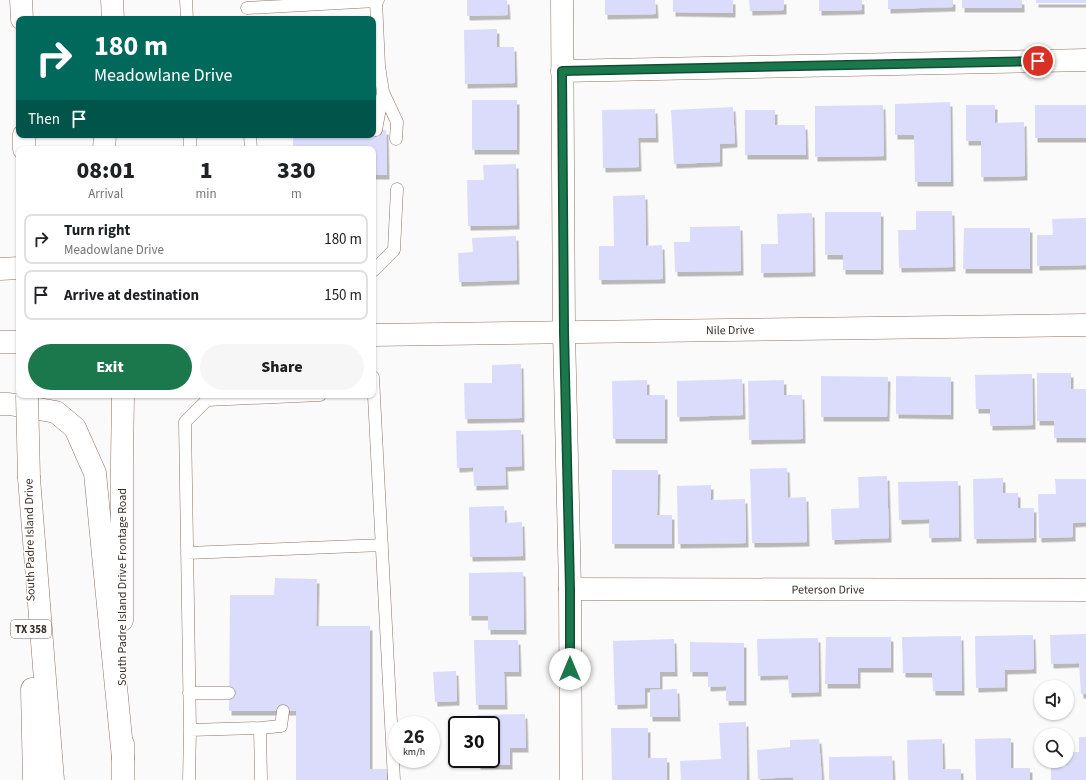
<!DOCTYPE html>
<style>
:root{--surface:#fff;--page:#f6f6f6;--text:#202124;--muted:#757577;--line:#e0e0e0;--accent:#1b774c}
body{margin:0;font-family:"Source Sans 3",sans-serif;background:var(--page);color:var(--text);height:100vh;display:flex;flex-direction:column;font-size:15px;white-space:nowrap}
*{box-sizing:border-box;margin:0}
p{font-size:13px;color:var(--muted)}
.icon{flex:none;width:22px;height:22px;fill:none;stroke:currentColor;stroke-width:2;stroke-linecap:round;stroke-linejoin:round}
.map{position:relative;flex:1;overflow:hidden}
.panel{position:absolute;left:16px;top:146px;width:360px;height:252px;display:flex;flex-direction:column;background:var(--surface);border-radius:8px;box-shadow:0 1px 3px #0004}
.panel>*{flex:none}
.hud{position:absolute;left:16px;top:16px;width:360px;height:122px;border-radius:8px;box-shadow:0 1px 3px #0004;background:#00695c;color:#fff;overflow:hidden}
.fabs{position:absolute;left:1034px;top:680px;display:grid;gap:8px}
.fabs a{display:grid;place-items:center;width:40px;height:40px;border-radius:50%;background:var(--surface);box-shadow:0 1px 3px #0004;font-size:20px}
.speed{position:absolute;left:388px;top:716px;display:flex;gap:8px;font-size:20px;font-weight:700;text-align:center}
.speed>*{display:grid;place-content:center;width:52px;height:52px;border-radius:50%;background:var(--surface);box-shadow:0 1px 3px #0004;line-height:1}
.speed small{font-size:10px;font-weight:400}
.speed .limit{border:2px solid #111;border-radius:6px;background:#fff;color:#111}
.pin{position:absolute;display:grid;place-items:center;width:34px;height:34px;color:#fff;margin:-17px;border:2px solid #fff;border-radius:50%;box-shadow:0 1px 4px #0007}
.me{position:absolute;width:44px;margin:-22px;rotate:0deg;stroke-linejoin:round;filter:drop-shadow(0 0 3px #0008)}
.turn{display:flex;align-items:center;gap:14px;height:84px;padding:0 12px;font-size:18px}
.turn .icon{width:52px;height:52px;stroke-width:2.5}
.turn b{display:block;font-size:28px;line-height:34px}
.then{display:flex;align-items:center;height:38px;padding:0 12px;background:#0003;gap:8px;font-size:15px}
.eta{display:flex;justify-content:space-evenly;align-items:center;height:68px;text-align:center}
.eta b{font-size:24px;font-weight:800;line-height:28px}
.button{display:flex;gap:8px;margin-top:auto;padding:8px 12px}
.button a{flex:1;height:46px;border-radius:24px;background:var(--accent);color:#fff;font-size:16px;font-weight:800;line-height:46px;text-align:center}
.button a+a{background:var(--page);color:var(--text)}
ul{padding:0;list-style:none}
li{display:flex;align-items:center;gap:12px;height:50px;margin:0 8px 6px;padding:0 4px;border:2px solid var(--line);border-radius:8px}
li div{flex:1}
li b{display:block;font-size:15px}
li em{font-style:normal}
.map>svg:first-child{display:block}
.building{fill:#dbdcfc;filter:url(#shadow)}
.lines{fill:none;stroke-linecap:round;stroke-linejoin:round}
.service-casing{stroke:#907362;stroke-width:13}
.minor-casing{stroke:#907362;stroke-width:23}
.secondary-casing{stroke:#907362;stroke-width:23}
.motorway-casing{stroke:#907362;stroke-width:23}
.service{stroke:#fff;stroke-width:12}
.minor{stroke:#fff;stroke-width:22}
.secondary{stroke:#fff;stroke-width:22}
.motorway{stroke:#fff;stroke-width:22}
.motorway-bridge-casing{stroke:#907362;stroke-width:23;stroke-linecap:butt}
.motorway-bridge{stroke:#fff;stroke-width:22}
.route-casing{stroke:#124d31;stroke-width:10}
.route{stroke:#1b774c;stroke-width:7}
.labels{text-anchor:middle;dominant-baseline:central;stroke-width:3.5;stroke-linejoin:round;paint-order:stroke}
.shield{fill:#fff;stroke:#746b66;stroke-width:1}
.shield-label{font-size:11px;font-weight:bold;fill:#392c25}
.street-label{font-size:12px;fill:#392c25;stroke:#fff}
</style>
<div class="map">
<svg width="1086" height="780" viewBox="0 0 1086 780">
<defs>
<filter id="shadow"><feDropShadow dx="2.5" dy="4.5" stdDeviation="0" flood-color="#0004"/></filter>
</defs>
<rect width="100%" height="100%" fill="#fafafa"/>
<path class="building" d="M467,0h40l1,15 -41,1z
M605,0h50l1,14 -51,1z
M673,0h60v13l-60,-1z
M749,0h35v10l-34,1z
M819,0h43v10l-43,1z
M888,0h65v7l-65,2z
M962,0h60v8h-60z
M1036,0h50v3h-50z
M497,29v18h17l1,36 -50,1 -1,-54z
M472,100h45v50h-45z
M950,102l1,80h-36l-1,-47h-19v-31z
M883,105l1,51 -69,1v-51z
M966,105h29v18l29,-1 1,54 -44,1v-36h-15z
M1035,105h51v33h-51z
M733,107l2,36 -15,1v18l-46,2 -3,-54z
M655,109l1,29h-18l1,29 -36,1 -1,-58z
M745,110h30v15h30l1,30h-61z
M373,130h13l1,45h-14v-26h-80v-14h80z
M516,164l1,61 -49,1 -1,-46h17l-1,-15z
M645,195l1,51 16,-1 1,34 -64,1v-34h15l-1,-50z
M916,211h36l1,56 -54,1 -1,-38h18z
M825,212h56v58h-38v-15h-18z
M812,213l1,59 -52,1v-29h17l-1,-30z
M1086,218v47l-49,1v-31h16l-1,-16z
M740,226l1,45 -66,1 -1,-30h16v-15z
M964,228h66v41h-67z
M516,236l1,44 -58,2 -1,-29 15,-1 -1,-14z
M521,364l1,54 -57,1 -1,-36h28v-18z
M1037,373h34v16h15v49h-32v-17h-17z
M1032,374l1,51 -43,1v-17h-14l-1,-34z
M821,376l67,1 -1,40h-66z
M896,376l55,1v38l-55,-1z
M742,379l1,36 -66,2v-36z
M647,380v15h18v44h-52l-1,-58z
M784,380v15h18l1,44 -54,1 -1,-59z
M521,430l1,36 -17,1 1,18 -32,1 -1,-19 -16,1 -1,-37z
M787,468l1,30 18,-1 1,45 -55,1 -2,-74z
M612,470h46l-1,45h15v29h-60z
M887,476l2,62 -57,2 -1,-31 28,-1 -1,-31z
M1003,478v15h15v15h16v30l-60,1 -1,-60z
M1055,479h31v43l-13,1v14l-34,1 -1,-44h18z
M958,481l1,56 -30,1v-19l-30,1 -1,-38z
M711,485v15l34,-1 1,44 -68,1 -1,-58z
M504,506l1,17 17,-1 1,34 -53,1 -1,-50z
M523,572l1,58h-36v-14h-19v-43z
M275,578l42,1 -1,47h54v143h17v11h-91v-69h-67l1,-116h44z
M1086,634v60h-5l-2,-31 -28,1 -1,-29z
M1033,635l1,34 -29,1v17l-29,1 -1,-52z
M961,636l1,55h-29l-1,-18h-29l-1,-36z
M826,637h65v31h-33v16h-33z
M818,638l1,54 -30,1 -1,-18 -30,1 -1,-37z
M674,639l1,33h-15v16h-15v16l-30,1 -2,-64z
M474,640h44l1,32h-15l1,33h-29z
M690,642l54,1v58h-18v-15l-18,1v-15h-18z
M456,671l1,30 -22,1 -2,-30z
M677,689l1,28h-28v-27z
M525,714l1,34h-16v17h-32v-6h13v-34h-14v-10z
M746,722l1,58h-66l-1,-19 41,-2 -2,-36z
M611,728h37v30h19v22h-55z
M1079,737h7v43h-35v-13h14l2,-15h12z
M1011,738v30h19v12h-54l-1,-41z
M819,739l3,41h-29v-3l-35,2 -1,-29 33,-3v-7z
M942,739l1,30h18v11h-53l-1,-40z
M892,756l1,24h-64v-23z"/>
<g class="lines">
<g class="service-casing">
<path id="service" d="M186,0l1,19
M247,8l129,-7
M373,66h6l-3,-65 2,-1
M379,66l4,26
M376,130l7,-38 14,30 -1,17
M190,135v14
M250,135l1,14
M373,271l21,-21 3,-61
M373,377l21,403
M187,553l195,-8
M189,693h40
M260,728l1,52
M190,730l70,-2 21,-2 2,-15
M189,780l1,-50 -5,-308 22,-22 113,-5"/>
</g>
<g class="minor-casing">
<g id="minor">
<path d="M562,0l2,332 6,257 1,191"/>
<path d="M562,71l524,-11"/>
<path id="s1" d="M570,589l516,1"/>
</g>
</g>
<g class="secondary-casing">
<g id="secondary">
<path d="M112,0l1,19"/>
<path d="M104,149l1,-14"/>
<path d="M0,269l19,-1"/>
<path id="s2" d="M373,335l713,-10"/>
<path d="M0,342h19"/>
<path d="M0,404h9l47,8 19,16 20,45 28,285"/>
<path d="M122,620v-159l1,-66"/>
<path d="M123,780v-36"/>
</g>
</g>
<g class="motorway-casing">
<path id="motorway" d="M21,0l1,19
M24,135v14
M29,478l24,302
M32,689l2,91"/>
</g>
<use href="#service" class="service"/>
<use href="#minor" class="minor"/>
<use href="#secondary" class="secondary"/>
<use href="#motorway" class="motorway"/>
<g class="motorway-bridge-casing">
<path id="motorway-bridge" d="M27,395l2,83"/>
</g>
<use href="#motorway-bridge" class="motorway-bridge"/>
</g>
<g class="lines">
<g class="route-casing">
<path id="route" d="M570,669v-80l-6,-257 -2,-261 476,-10"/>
</g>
<use href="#route" class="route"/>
</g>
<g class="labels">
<rect class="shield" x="11" y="620" width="40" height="18" rx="3"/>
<g class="shield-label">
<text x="31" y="629">TX 358</text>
</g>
<g class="street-label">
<text stroke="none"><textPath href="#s2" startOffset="357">Nile Drive</textPath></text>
<text transform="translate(30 540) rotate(-91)">South Padre Island Drive</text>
<text transform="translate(122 587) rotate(-90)">South Padre Island Drive Frontage Road</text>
<text stroke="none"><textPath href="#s1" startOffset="258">Peterson Drive</textPath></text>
</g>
</g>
</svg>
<div class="fabs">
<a><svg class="icon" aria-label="sound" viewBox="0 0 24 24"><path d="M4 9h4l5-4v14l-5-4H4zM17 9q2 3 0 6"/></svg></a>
<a><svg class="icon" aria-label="search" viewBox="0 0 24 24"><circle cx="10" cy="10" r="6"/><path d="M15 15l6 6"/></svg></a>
</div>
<div class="speed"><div>26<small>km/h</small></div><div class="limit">30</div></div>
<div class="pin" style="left:1038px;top:61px;background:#d93025"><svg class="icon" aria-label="arrive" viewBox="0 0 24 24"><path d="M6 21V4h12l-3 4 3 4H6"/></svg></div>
<svg class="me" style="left:570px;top:669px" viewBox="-20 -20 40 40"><circle r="19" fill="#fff"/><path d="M0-13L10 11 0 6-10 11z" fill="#1b774c"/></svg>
<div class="hud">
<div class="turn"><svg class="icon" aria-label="right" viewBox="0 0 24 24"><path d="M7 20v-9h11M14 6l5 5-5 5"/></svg><div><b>180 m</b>Meadowlane Drive</div></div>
<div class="then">Then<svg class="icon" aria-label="arrive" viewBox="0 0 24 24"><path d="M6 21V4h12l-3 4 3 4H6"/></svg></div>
</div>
<section class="panel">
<div class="eta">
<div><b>08:01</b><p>Arrival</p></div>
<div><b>1</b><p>min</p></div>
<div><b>330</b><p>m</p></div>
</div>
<ul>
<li><svg class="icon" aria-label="right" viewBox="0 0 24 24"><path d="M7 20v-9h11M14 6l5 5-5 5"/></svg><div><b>Turn right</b><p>Meadowlane Drive</p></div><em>180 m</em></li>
<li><svg class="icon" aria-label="arrive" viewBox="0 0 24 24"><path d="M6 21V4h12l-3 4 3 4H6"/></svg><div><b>Arrive at destination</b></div><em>150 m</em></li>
</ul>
<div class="button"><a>Exit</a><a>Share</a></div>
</section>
</div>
